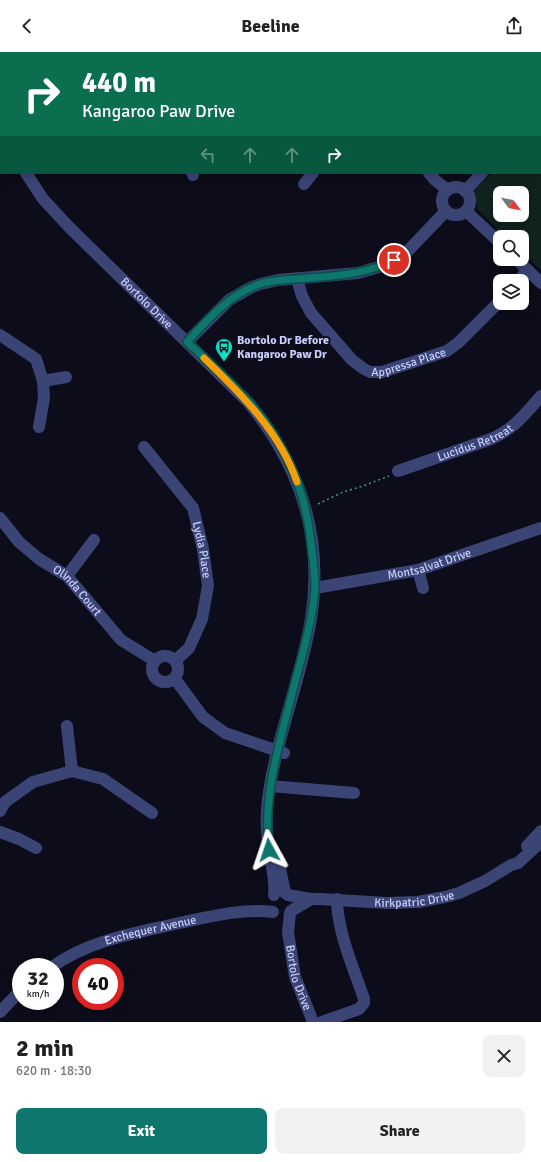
<!DOCTYPE html>
<meta charset="utf-8">
<style>
:root{--surface:#fff;--page:#f2f2f2;--text:#222;--muted:#767676;--accent:#0f766e}
body{margin:0;font-family:Signika,sans-serif;background:var(--page);color:var(--text);height:100vh;display:flex;flex-direction:column;font-size:15px;white-space:nowrap}
*{box-sizing:border-box;margin:0}
p{font-size:13px;color:var(--muted)}
.icon{flex:none;width:22px;height:22px;fill:none;stroke:currentColor;stroke-width:2;stroke-linecap:round;stroke-linejoin:round}
.map{position:relative;height:970px;overflow:hidden}
.side{display:flex;flex-direction:column;background:var(--surface);flex:1}
.side>*{flex:none}
.top-card{position:absolute;left:0px;top:0px;width:541px;height:122px;box-shadow:0 2px 10px #0003;background:#0b6e4f;color:#fff;overflow:hidden}
.needle{width:26px;rotate:122deg}
.tools{position:absolute;left:493px;top:134px;display:grid;gap:8px}
.tools a{display:grid;place-items:center;width:36px;height:36px;border-radius:8px;background:var(--surface);box-shadow:0 2px 10px #0003;font-size:20px}
.speed{position:absolute;left:12px;top:906px;display:flex;gap:8px;font-size:20px;font-weight:700;text-align:center}
.speed>*{display:grid;place-content:center;width:52px;height:52px;border-radius:50%;background:var(--surface);box-shadow:0 2px 10px #0003;line-height:1}
.speed small{font-size:10px;font-weight:400}
.speed .limit{border:6px solid #d22;background:#fff;color:#111}
.pin{position:absolute;display:grid;place-items:center;width:34px;height:34px;color:#fff;margin:-17px;border:2px solid #fff;border-radius:50%;box-shadow:0 1px 4px #0007}
.me{position:absolute;width:44px;margin:-22px;rotate:355deg;stroke-linejoin:round;filter:drop-shadow(0 0 3px #0008)}
.turn{display:flex;align-items:center;gap:14px;height:84px;padding:0 16px;font-size:18px}
.turn .icon{width:52px;height:52px;stroke-width:2.5}
.turn b{display:block;font-size:28px;line-height:34px}
.lanes{display:flex;align-items:center;height:38px;padding:0 16px;background:#0003;justify-content:center;gap:20px;direction:ltr}
.lanes .off{opacity:.35}
.round{display:grid;place-items:center;flex:none;width:42px;height:42px;border-radius:8px;background:var(--page)}
.head{display:flex;align-items:center;justify-content:space-between;height:68px;padding:0 16px}
h1{font-size:24px;font-weight:700;line-height:30px}
.action{display:flex;gap:8px;margin-top:auto;padding:8px 16px}
.action a{flex:1;height:46px;border-radius:8px;background:var(--accent);color:#fff;font-size:16px;font-weight:700;line-height:46px;text-align:center}
.action a+a{background:var(--page);color:var(--text)}
header{display:flex;justify-content:space-between;align-items:center;height:52px;padding:0 16px;background:var(--surface);font-size:18px;font-weight:700}
.map>svg:first-child{display:block}
.green{fill:#10231e;fill-rule:evenodd}
.lines{fill:none;stroke-linecap:round;stroke-linejoin:round}
.path{stroke:#36a285;stroke-width:1.5;stroke-dasharray:2 3;stroke-linecap:butt}
.minor{stroke:#3b4575;stroke-width:12}
.route-casing{stroke:#0a4d48;stroke-width:10}
.route{stroke:#0f766e;stroke-width:7}
.slow{stroke:#f59e0b;stroke-width:7}
.labels{text-anchor:middle;dominant-baseline:central;stroke-width:4;stroke-linejoin:round;paint-order:stroke}
.street-label{font-size:12px;fill:#c9cefb;stroke:#0c0c1a}
.poi-label{font-size:12px;font-weight:bold;fill:#c9cefb;stroke:#0c0c1a;text-anchor:start}
</style>
<header><svg class="icon" aria-label="back" viewBox="0 0 24 24"><path d="M15 5l-7 7 7 7"/></svg>Beeline<svg class="icon" aria-label="share" viewBox="0 0 24 24"><path d="M12 15V3M7 8l5-5 5 5M5 13v7h14v-7"/></svg></header>
<div class="map">
<svg width="541" height="970" viewBox="0 0 541 970">
<rect width="100%" height="100%" fill="#0c0c1a"/>
<path class="green" d="M540,81l1,1v136l-19,-18v-15h-16l-28,-27 -4,-19 18,-18h48zM500,141h22v22h-22z"/>
<g class="lines">
<path class="path" d="M540,76l1,1
M318,452l25,-12 20,-6 26,-10"/>
<g class="minor">
<path d="M79,0l1,1"/>
<path d="M227,0l1,1"/>
<path d="M432,1v-1"/>
<path d="M0,58l1,2"/>
<path d="M0,81h1"/>
<path id="s1" d="M26,121l17,26 27,29 178,174c52,63 76,135 63,217 -10,60 -35,119 -43,180 -2,17 -2,35 1,51 2,15 7,30 5,45"/>
<path d="M192,121l1,2"/>
<path d="M429,121l7,8 12,9"/>
<path d="M304,132l9,-11"/>
<circle cx="456" cy="149" r="14"/>
<path d="M465,139l17,-18"/>
<path d="M466,159l34,32"/>
<path d="M516,207l25,24"/>
<path id="s2" d="M297,227l5,17 9,17 41,47 12,9 6,3h12l65,-21 12,-9 41,-41"/>
<path d="M518,229l10,-11"/>
<path d="M0,283l36,24 7,22 1,17 -5,29"/>
<path d="M187,290l42,-42 21,-12 10,-4 18,-4 80,-7 24,-7 23,-12 41,-43"/>
<path d="M43,329l23,-4"/>
<path id="s3" d="M144,395l49,61 10,41 5,37 -6,33 -13,29 -13,12"/>
<path id="s4" d="M398,419l93,-32c24,-11 33,-24 50,-43"/>
<path id="s5" d="M0,466l19,24 20,17 28,17 54,64 34,21"/>
<path d="M418,518l5,18"/>
<path d="M67,524l27,-36"/>
<path id="s6" d="M315,536l103,-18 123,-42"/>
<circle cx="165" cy="617" r="13"/>
<path d="M175,627l28,38 22,16 59,20"/>
<path d="M67,674l5,45"/>
<path d="M270,734l84,7"/>
<path d="M0,759l5,-9 28,-20 39,-11 31,8 49,34"/>
<path d="M0,780l19,7 17,9"/>
<path d="M527,794l14,-15"/>
<path d="M278,806l7,35"/>
<path id="s7" d="M288,843l23,4h9l67,4 31,-1 27,-5 14,-4 26,-12 26,-16 7,-2 23,-21"/>
<path d="M291,859l20,-12"/>
<path id="s8" d="M290,861l-2,19 7,45 18,45"/>
<path id="s9" d="M52,915c37,-27 84,-34 127,-44 29,-6 64,-15 94,-11"/>
<path d="M0,960l21,-22"/>
<path d="M322,970l37,-13 5,-6v-4c-10,-30 -27,-68 -27,-100"/>
</g>
</g>
<g class="lines">
<g class="route-casing">
<path id="route" d="M269,798c-6,-54 9,-101 22,-152 9,-36 21,-72 24,-110 0,-15 -2,-30 -4,-45 -5,-52 -27,-103 -63,-142 -19,-20 -40,-40 -61,-59 21,-23 43,-48 73,-58 12,-4 24,-4 36,-5 34,-3 67,-3 98,-19"/>
</g>
<use href="#route" class="route"/>
<path class="slow" d="M204,306c37,36 76,74 93,124"/>
</g>
<defs>
<g id="bus-pin" transform="scale(0.9)"><path d="M0 17L-7.5 6A9.5 9.5 0 1 1 7.5 6Z" fill="#12dec7" stroke="#0c0c1a"/><path d="M-5-6H5V4H4V6H2V4H-2V6H-4V4H-5ZM-3.5-4V0h7V-4ZM-3.5 1.2v1.5H-2V1.2ZM2 1.2v1.5H3.5V1.2Z" fill="#111"/></g>
</defs>
<g fill-rule="evenodd">
<use href="#bus-pin" x="224" y="295"/>
</g>
<g class="labels">
<g class="street-label">
<text stroke="none"><textPath href="#s1" startOffset="178">Bortolo Drive</textPath></text>
<text stroke="none"><textPath href="#s2" startOffset="161">Appressa Place</textPath></text>
<text stroke="none"><textPath href="#s4" startOffset="82">Lucidus Retreat</textPath></text>
<text stroke="none"><textPath href="#s3" startOffset="121">Lydia Place</textPath></text>
<text stroke="none"><textPath href="#s6" startOffset="117">Montsalvat Drive</textPath></text>
<text stroke="none"><textPath href="#s5" startOffset="107">Olinda Court</textPath></text>
<text stroke="none"><textPath href="#s7" startOffset="127">Kirkpatric Drive</textPath></text>
<text stroke="none"><textPath href="#s9" startOffset="106">Exchequer Avenue</textPath></text>
<text stroke="none"><textPath href="#s8" startOffset="66">Bortolo Drive</textPath></text>
</g>
<g class="poi-label">
<text x="237" y="288">Bortolo Dr Before<tspan x="237" dy="14">Kangaroo Paw Dr</tspan></text>
</g>
</g>
</svg>
<div class="tools">
<a><svg class="needle" viewBox="-14 -14 28 28"><path d="M0-13l5 13h-10z" fill="#e53935"/><path d="M0 13l5-13h-10z" fill="#767676"/></svg></a>
<a><svg class="icon" aria-label="search" viewBox="0 0 24 24"><circle cx="10" cy="10" r="6"/><path d="M15 15l6 6"/></svg></a>
<a><svg class="icon" aria-label="layers" viewBox="0 0 24 24"><path d="M12 4l9 5-9 5-9-5zM3 14l9 5 9-5"/></svg></a>
</div>
<div class="speed"><div>32<small>km/h</small></div><div class="limit">40</div></div>
<div class="pin" style="left:394px;top:208px;background:#d93025"><svg class="icon" aria-label="arrive" viewBox="0 0 24 24"><path d="M6 21V4h12l-3 4 3 4H6"/></svg></div>
<svg class="me" style="left:269px;top:798px" viewBox="-20 -20 40 40"><path d="M0-17L14 15 0 8-14 15z" fill="#0f766e" stroke="#fff" stroke-width="4"/></svg>
<div class="top-card">
<div class="turn"><svg class="icon" aria-label="right" viewBox="0 0 24 24"><path d="M7 20v-9h11M14 6l5 5-5 5"/></svg><div><b>440 m</b>Kangaroo Paw Drive</div></div>
<div class="lanes"><svg class="icon off" aria-label="left" viewBox="0 0 24 24"><path d="M17 20v-9H6M10 6l-5 5 5 5"/></svg><svg class="icon off" aria-label="ahead" viewBox="0 0 24 24"><path d="M12 20V5M6 11l6-6 6 6"/></svg><svg class="icon off" aria-label="ahead" viewBox="0 0 24 24"><path d="M12 20V5M6 11l6-6 6 6"/></svg><svg class="icon" aria-label="right" viewBox="0 0 24 24"><path d="M7 20v-9h11M14 6l5 5-5 5"/></svg></div>
</div>
</div>
<section class="side">
<div class="head"><div><h1>2 min</h1><p>620 m · 18:30</p></div><a class="round"><svg class="icon" aria-label="close" viewBox="0 0 24 24"><path d="M6 6l12 12M18 6L6 18"/></svg></a></div>
<div class="action"><a>Exit</a><a>Share</a></div>
</section>
